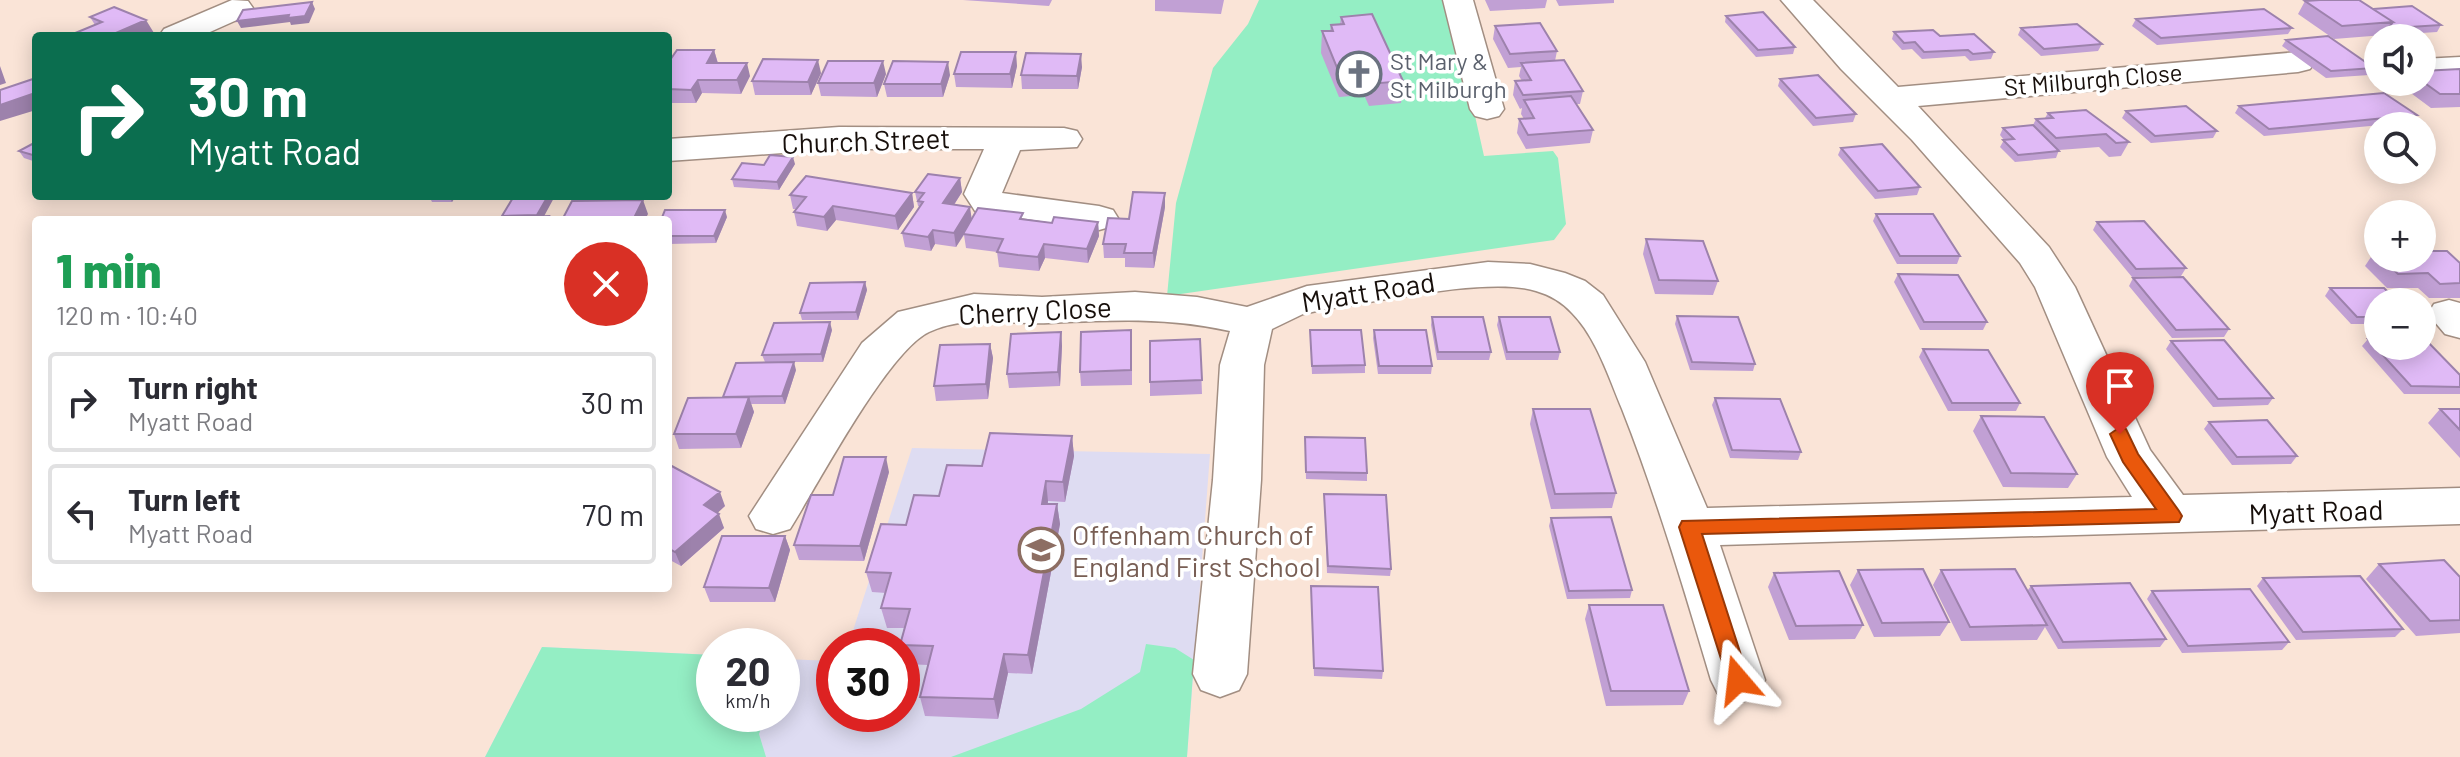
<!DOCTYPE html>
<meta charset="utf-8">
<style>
:root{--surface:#fff;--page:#f7f7f7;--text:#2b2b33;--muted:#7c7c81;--line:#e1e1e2}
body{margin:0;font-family:Barlow,sans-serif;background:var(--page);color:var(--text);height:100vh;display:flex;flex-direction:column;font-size:30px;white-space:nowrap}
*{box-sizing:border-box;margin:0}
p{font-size:26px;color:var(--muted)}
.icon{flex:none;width:44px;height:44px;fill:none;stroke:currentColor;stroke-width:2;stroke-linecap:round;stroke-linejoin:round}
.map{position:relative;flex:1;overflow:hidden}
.sheet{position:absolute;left:32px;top:216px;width:640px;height:376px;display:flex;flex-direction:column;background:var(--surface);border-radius:8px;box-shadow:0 4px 20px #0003}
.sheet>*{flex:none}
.top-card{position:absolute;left:32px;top:32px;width:640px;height:168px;border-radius:8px;box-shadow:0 4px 20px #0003;background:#0b6e4f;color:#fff;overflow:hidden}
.controls{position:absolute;left:2364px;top:24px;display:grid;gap:16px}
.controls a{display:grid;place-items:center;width:72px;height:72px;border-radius:50%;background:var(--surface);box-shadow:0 4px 20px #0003;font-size:40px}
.speed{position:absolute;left:696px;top:628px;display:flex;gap:16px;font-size:40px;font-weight:700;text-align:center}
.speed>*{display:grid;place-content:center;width:104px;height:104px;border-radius:50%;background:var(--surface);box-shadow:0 4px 20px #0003;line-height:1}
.speed small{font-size:20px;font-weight:400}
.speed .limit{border:12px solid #d22;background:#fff;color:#111}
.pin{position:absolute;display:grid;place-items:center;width:68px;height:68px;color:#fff;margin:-82px -34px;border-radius:50% 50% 50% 0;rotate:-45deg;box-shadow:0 0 8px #0007}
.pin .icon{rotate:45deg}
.me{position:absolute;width:88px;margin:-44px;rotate:343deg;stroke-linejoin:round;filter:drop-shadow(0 0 6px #0008)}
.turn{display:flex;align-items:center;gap:28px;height:168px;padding:0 24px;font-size:36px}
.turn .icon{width:104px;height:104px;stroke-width:2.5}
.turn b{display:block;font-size:56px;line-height:68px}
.round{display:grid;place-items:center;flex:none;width:84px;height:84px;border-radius:42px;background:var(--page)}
.head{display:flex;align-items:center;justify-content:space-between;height:136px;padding:0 24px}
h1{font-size:48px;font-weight:800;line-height:60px;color:#1e9e55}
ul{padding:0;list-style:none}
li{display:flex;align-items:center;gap:24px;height:100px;margin:0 16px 12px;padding:0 8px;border:4px solid var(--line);border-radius:8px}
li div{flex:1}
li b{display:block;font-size:30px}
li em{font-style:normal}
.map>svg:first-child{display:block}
.education{fill:#dedcf2}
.green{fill:#94eec4}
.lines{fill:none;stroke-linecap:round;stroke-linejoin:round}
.minor-casing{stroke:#a28e82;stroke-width:3}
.minor{fill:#fff;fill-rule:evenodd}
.wall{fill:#c1a0d4}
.shaded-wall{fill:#9d82ac}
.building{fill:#e0baf6;stroke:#9d82ac;stroke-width:2}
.route{fill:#ea580c;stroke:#983908;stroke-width:2}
.labels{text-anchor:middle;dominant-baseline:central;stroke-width:7;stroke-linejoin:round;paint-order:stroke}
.far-worship-label{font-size:24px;fill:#5b616d;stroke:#fff;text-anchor:start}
.far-street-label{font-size:24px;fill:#170f0b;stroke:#fff}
.street-label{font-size:28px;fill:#170f0b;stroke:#fff}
.education-label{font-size:28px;fill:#785e54;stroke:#fff;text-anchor:start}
</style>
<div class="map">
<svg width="2460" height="757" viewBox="0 0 2460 757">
<rect width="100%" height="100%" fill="#fae4d7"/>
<path class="education" d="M912,448l298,6 -23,303h-702l57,-110 172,8v59h68v-55l52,2v53h68v-68h-54z"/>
<path class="green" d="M1259,0h190l35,156 69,-5 5,7 8,66 -12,16 -387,56 9,-93 37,-135 35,-44z
M1146,644l29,4 19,12 -7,97h-236l130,-48 59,-37z
M542,647l172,8v59h52l-7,20 7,23h-281z"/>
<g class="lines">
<g class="minor-casing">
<path id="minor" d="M232,0l16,1 5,7 -5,7 -47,21h-42l5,-7z
M1443,0h30l31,109 -5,7 -12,3 -12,-3 -5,-7z
M1781,0h32l85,87 400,-35 12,3 5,7 -5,7 -12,3 -380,34 131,141 26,40 75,163 33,45 277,-7v36l-740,21 45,135 -8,16 -19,7 -19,-7 -8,-16c-27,-91 -54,-182 -89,-271 -13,-31 -26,-72 -50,-96 -10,-11 -22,-18 -36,-22 -46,-15 -158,11 -210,18l-23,5 -31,15 -8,36 -3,115 -14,194 -8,16 -19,7 -19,-7 -8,-16 20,-194 7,-115 10,-34c-61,-14 -120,-11 -181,-8 -41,2 -82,-9 -120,9 -41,19 -112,154 -139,197l-17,5 -17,-5 -7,-13 113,-173 36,-31 76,-18 68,3 93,-5 62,5 50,10 60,-21 181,-24 42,2 35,9 20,8 18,14 42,67 62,146 425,-11 -25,-40 -72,-170 -15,-24 -108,-123 -71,-71z
M2460,57v20l-38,2v-20z
M839,127l225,1 13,3 5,8 -5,8 -57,3 -18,43 97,13 14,4 5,8 -5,8 -14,4 -124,-19 -11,-17 20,-45h-145l-171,12v-22z
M2449,300l11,3v35l-15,-4 -17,-20 6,-10z"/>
</g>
<use href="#minor" class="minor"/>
</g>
<path class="wall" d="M963,0h89l-3,6z
M1155,0h69l-3,14 -66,-3z
M1485,0h62l-2,8 -55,3z
M1556,0h58v3l-55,3z
M2305,1l68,8 68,16 -4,7 -47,3 -4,-2 -2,2 -50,4 -36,-25z
M1726,16l69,31 -2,7 -37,3 -31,-35z
M90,17l64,16 -59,-8z
M1341,17l62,64 -2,22 -32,3 -5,-11 -25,2 -18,-44 1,-22h8l1,-6 9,-1z
M2136,19l156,9 -4,6 -131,11 -25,-19z
M1495,26l62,25 -2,10 28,30 -3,13h-4l17,26 -3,13 -64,6 -9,-16 2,-14h5l-3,-5 1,-6 -2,1 -7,-14 2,-14h7l-3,-5 2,-9 -13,1 -15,-29z
M2021,28l81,16 -4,7 -57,5 -23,-21z
M1894,32l46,4 54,16 -3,7 -21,2 -5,-5 -43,3 -10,-10 -10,1 -10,-11z
M2286,40l88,28 -5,7 -43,3 -44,-32z
M714,50l4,13 32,13 -9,18 -39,-1 -6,10h-28v-40z
M1017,66l-5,22 -56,-1 -2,-13z
M1082,67l-4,22h-56l-1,-14z
M2460,69v38l-29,1 -31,-23 2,-3h20z
M821,73l-10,22h-56l-3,-14z
M886,74l-9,23 -56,-1 -3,-13z
M950,75l-7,22h-56l-3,-13z
M1780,79l76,35 -3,8 -40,4 -35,-40z
M2239,106l178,9 -5,7 -148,14 -29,-23z
M2126,111l91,20 -4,7 -62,5 -29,-25z
M2048,113l81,29 -8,14 -12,1 -10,-10 -40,3 -3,8 -41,4 -15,-15 4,-7 -4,-5 3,-7 30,-3 3,-6 9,-1z
M36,142v20l-12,-4 -5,-7z
M1841,148l79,39 -3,8 -42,4 -37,-44z
M795,164l-16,26 -45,-3 -2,-8 32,-14z
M960,178l2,14 -8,13 18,14 52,1 28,3 46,-1 1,14 -11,27 -43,-5 -6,13 -40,-4 -2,-15 -31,-4 -2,-13 -8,12 -21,-3 -4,7 -26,-4 -3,-14 18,-26 -2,-1 -3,-14z
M912,193l2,14 -16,23 -62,-10 -9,11 -30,-5 -3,-14 2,-3h-3l-3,-14z
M429,196h27l-4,6h-20z
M514,196l30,21 5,-1 1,4h-46l-2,-4z
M1165,207l-11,61 -29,-1v-9h-21l-1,-14 26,-25z
M1876,214l84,42 -3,8h-60l-24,-43z
M727,217l-11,26 -48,1v-24z
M2097,222l89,46 -5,8 -49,1 -39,-47z
M1646,239l72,42 -5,14 -58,-1 -12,-40z
M2375,251h3v7h44l38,5v35h-31l-11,-10h-31l-22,-22z
M1898,274l89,48 -4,8h-63l-26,-48z
M2133,278l96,51 -5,8 -52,1 -43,-52z
M865,282l2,8 -9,30h-56l-2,-7z
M2330,288l48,14v22h-27l-26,-28z
M1677,316l78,48 -2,7 -63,-1 -15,-46z
M1432,317l59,35 -2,8h-52l-6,-35z
M1499,317l61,35 -2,8h-52l-9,-35z
M832,330l-9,32h-58l-3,-7z
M1310,330l55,35v8l-53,1z
M1374,330l58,36 -1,8h-53l-5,-36z
M1061,332l1,14 -2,40 -51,2 -2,-14z
M1200,339l2,55 -52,2v-14z
M2368,339l92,36v19h-56l-42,-48z
M2171,341l102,57 -5,7 -55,2 -47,-58z
M990,344l3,14 -5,41 -52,2 -2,-15z
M1132,345v40l-51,1 -1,-14z
M1923,349l97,54 -4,8h-68l-29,-54z
M796,370l-11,34h-34l3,8 -13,36 -62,1 -5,-15 49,-37z
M1715,398l86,54 -3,8 -68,-2 -18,-53z
M1533,409l83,84 -4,15 -61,1 -21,-85z
M2440,409h20v49l-32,-35z
M1981,416l96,58 -9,14 -65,-1 -30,-56z
M2209,422l88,34 -6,8 -59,1 -28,-36z
M1072,436l2,20 -9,46 -17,-1v3h9l3,20 -28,150 -24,-1 -10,46 -73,-3 -5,-19 8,-32 -23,-1 -3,-11v-7l-2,-1 4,-17h-17l-6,-20 5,-15 -14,-1 -6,-20 40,-47 33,-29 43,-30z
M1305,437l62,36v8l-61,-2z
M668,464l57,42 -8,7 7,15 -43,38 -13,-7z
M889,472l-25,89 -65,-1 -5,-15 39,-50z
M1324,494l67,75 -1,7 -63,-3z
M1551,518l81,72 -2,8 -63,1 -18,-73z
M785,536l5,14 -15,52h-65l-6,-15z
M2379,564l81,13v56l-44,3 -50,-57z
M1858,570l91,52 -9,14 -66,1 -24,-52z
M1941,570l86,21 4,-5 135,53 -6,8 -102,2 -13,-22 -8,13 -76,1 -28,-56z
M1774,573l89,52 -8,14 -66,1 -21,-53z
M2263,578l140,51 -8,8 -99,3 -39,-54z
M1311,586l72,85 -1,8 -68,-3z
M2152,591l137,51 -7,8 -100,3 -35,-54z
M1589,605l100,86 -6,14 -77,1 -21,-87z"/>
<path class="shaded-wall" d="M312,2l3,7 -6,14 -18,2 -1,-3 -49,6 -4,-7z
M146,20l8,13 -7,3h-38z
M714,50l4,14 -11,-1z
M1016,52l1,14 -5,22 -2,-14z
M1081,54l1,13 -4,22 -1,-13z
M818,60l3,13 -10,22 -3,-13z
M883,61l3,13 -9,23 -3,-14z
M948,62l2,13 -7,22 -2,-13z
M747,63l3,13 -9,18 -4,-14z
M0,66l6,17 -6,2z
M698,80l4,13 -6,10 -5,-13z
M32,94l4,6v10l-36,11v-16z
M793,157l2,7 -16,26 -2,-8z
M960,178l2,14 -16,25 -3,-14z
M912,193l2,14 -16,23 -3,-14z
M1165,193v14l-11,61 -1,-15z
M449,196h7l-4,6z
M548,196h7l-13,24h-3l-2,-5z
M643,200l5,14 -3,6h-12z
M833,206l3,14 -9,11 -3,-14z
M970,207l2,14 -16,26 -2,-14z
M725,210l2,7 -11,26 -2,-7z
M1098,222l1,14 -11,27 -1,-14z
M933,230l2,14 -4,7 -3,-14z
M1044,244l1,14 -6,13 -1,-14z
M865,282l2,8 -9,30 -2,-8z
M830,322l2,8 -9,32 -2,-8z
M1061,332l1,14 -2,40 -2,-14z
M990,344l3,14 -5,41 -2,-15z
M794,362l2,8 -11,34 -3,-8z
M749,397l5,15 -13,36 -5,-14z
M1072,436l2,20 -9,46 -2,-20z
M886,457l3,15 -25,89 -4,-15z
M1046,481l2,20 -3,23 -3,-20z
M720,492l5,14 -15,14 -6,-15z
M1057,504l3,20 -28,150 -4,-19z
M719,514l5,14 -43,38 -6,-14z
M785,536l5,14 -15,52 -6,-14z
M1004,654l4,19 -10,46 -4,-20z"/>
<path class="building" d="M2320,0h39l34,22 -51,4 -37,-25z
M312,2l-7,14 -17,2 1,-3 -52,6 6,-11z
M2412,6l29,19 -47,3 -4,-2 3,-4 -20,-13z
M114,7l32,13 -37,16h-41l34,-14 -12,-5z
M2264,9l28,19 -131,10 -25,-19z
M1763,12l32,35 -37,3 -32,-34z
M1372,14l31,67 -33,3 -4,-11 -26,2 -18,-44h11l-2,-6 13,-1 -3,-7z
M1540,23l17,28 -47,3 -15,-28z
M2077,24l25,20 -58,5 -23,-21z
M1933,30l7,6 34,-2 20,18 -21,2 -5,-4 -44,2 -9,-10 -11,1 -10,-11z
M55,33l6,3h-13z
M2328,36l46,32 -43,3 -45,-31z
M677,50h37l-7,13h40l-10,17h-39l-7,10 -23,-1v-26z
M961,52h55l-6,22h-56z
M1026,53l55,1 -4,22 -56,-1z
M763,59l55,1 -10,22 -56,-1z
M1564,60l19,31 -60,4 -8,-14 16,-1 -10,-17z
M828,61h55l-9,22h-56z
M893,61l55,1 -7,22h-57z
M2460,69v25h-20l-18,-13v-10z
M1818,75l38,39 -40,4 -36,-39z
M36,78v17l-4,-1 -32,11v-15z
M2384,93l33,22 -148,14 -30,-23z
M1571,96l22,34 -65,5 -9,-16 15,-1 -10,-18z
M2186,106l31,25 -62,5 -29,-25z
M2086,110l43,32 -13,1 -10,-9 -50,4 -20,-19 17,-1 -5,-5z
M2033,125l26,26 -41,4 -15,-15 11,-1 -11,-11z
M36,142v14l-17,-5z
M1882,144l38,43 -42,4 -37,-43z
M770,155l23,2 -16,25 -45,-3 10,-16 22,2z
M928,174l32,4 -17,25 27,4 -16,26 -21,-3 -5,7 -26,-4 21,-31 -5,-1 6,-8 -9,-1z
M806,176l106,17 -17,23 -62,-10 -9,11 -30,-5 12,-15 -16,-2z
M1133,192l32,1 -12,60h-29l2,-9h-23l5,-26 21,1z
M514,196h34l-11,19 -35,1z
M643,200l-10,20h-71l10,-19z
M978,208l45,5 -3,6 32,4 2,-6 44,5 -11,27 -43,-5 -6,13 -20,-2 -21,-3 6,-13 -40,-5z
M665,210h60l-11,26h-46v-16h-7z
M1876,214h57l27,42h-60z
M549,216l-2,4h-27l2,-3z
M2144,221l42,47 -50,1 -39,-47z
M1646,239l57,2 15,40 -59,-1z
M2422,251h25l13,12v20l-20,1 -12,-11 -30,1 -17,-16h41z
M1898,274l60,1 29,47h-63z
M2183,277l46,52 -53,1 -43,-52z
M865,282l-9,30 -56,1 10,-30z
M2330,288h54l14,14h-20v15h-21z
M1677,316l61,1 17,47 -63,-2z
M1432,317h51l8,35h-53z
M1499,317h51l10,35h-53z
M830,322l-9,32 -59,1 12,-32z
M1131,330v40l-51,2 1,-40z
M1310,330h51l4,35 -53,1z
M1374,330h52l6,36h-53z
M1061,332l-3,40 -51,2 4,-40z
M1200,339l2,41 -52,2v-41z
M2368,339h10v7h44v-7h3l35,36v12l-49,-1z
M2224,340l49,58 -55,1 -47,-58z
M990,344l-4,40 -52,2 6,-41z
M1923,349l65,1 32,53h-68z
M794,362l-12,34 -59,1 13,-34z
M749,397l-13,37h-62l14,-36z
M1715,398l65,1 21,53 -69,-2z
M1533,409h57l26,84 -61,1z
M2440,409h20v21z
M1981,416l63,1 33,57 -66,-1z
M2267,420l30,36 -60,1 -28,-35z
M990,433l82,3 -9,46 -17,-1 -4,23h15l-29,151 -24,-1 -10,45 -74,-2 13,-51 -33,-1 10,-36 -29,-1 10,-35 -25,-1 15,-48 25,1 8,-30 25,1 8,-31 35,1z
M1305,437l60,1 2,35 -61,-1z
M844,457h42l-26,89 -66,-1 17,-50h22z
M668,464l52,28 -16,13 15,9 -44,38 -7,-4z
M1324,494l62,1 5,74 -63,-3z
M1611,517l21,73 -63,1 -18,-73z
M722,536h63l-16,52 -65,-1z
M2444,560l16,17v43l-30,1 -51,-57z
M1923,569l26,53 -67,1 -24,-53z
M2015,569l32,56 -77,2 -29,-57z
M1839,571l24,54 -67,1 -22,-53z
M2360,576l43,53 -100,3 -40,-54z
M2130,583l36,56 -103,3 -32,-56z
M1311,586l67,1 5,84 -69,-3z
M2250,589l39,53 -101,4 -36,-55z
M1589,605h74l26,86h-78z"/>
<path class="route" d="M2120,427l6,2 12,25 41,57 3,5 -3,6 -477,12 47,146 -3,7h-16l-51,-160 3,-6 474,-12 -33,-47 -13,-28z"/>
<defs>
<g id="church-ring" transform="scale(2.3)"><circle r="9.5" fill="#fff" stroke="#6b7280" stroke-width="1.5"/><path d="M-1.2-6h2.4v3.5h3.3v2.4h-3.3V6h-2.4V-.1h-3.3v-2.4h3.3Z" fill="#6b7280"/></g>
<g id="school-ring" transform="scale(2.3)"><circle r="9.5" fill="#fff" stroke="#8d6e63" stroke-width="1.5"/><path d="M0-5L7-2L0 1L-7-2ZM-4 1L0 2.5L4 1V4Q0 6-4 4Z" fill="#8d6e63"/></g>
</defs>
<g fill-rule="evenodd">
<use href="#church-ring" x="1359" y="74"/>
<use href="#school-ring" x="1041" y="550"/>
</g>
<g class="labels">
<g class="far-worship-label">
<text x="1390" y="60">St Mary &amp;<tspan x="1390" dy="28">St Milburgh</tspan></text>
</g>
<g class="far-street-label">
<text transform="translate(2093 79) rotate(-5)">St Milburgh Close</text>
</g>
<g class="street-label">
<text transform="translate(866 140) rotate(-2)">Church Street</text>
<text transform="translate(1368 291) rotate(-9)">Myatt Road</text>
<text transform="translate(1035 310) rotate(-3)">Cherry Close</text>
<text transform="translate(2316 511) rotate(-2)">Myatt Road</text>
</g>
<g class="education-label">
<text x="1072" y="534">Offenham Church of<tspan x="1072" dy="32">England First School</tspan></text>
</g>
</g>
</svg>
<div class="controls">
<a><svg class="icon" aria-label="sound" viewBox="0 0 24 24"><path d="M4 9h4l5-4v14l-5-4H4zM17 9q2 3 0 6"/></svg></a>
<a><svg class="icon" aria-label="search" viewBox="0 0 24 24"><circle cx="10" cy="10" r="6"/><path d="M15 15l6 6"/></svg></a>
<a>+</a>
<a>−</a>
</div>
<div class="speed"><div>20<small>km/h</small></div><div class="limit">30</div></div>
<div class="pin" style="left:2120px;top:434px;background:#d93025"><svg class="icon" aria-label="arrive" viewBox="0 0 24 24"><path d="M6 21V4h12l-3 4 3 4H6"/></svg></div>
<svg class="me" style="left:1738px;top:680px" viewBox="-20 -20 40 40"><path d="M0-17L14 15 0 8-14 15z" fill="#ea580c" stroke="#fff" stroke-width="4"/></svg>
<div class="top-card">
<div class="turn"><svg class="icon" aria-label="right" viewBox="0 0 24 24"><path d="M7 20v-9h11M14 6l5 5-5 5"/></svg><div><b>30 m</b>Myatt Road</div></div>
</div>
<section class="sheet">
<div class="head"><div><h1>1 min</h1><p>120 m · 10:40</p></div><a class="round" style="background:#d93025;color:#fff"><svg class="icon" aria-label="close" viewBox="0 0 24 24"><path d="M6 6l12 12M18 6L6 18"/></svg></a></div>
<ul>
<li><svg class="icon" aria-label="right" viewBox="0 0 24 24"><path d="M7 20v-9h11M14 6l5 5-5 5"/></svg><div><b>Turn right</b><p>Myatt Road</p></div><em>30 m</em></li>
<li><svg class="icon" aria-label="left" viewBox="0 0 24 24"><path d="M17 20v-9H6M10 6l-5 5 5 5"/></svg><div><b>Turn left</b><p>Myatt Road</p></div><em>70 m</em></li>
</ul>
</section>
</div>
